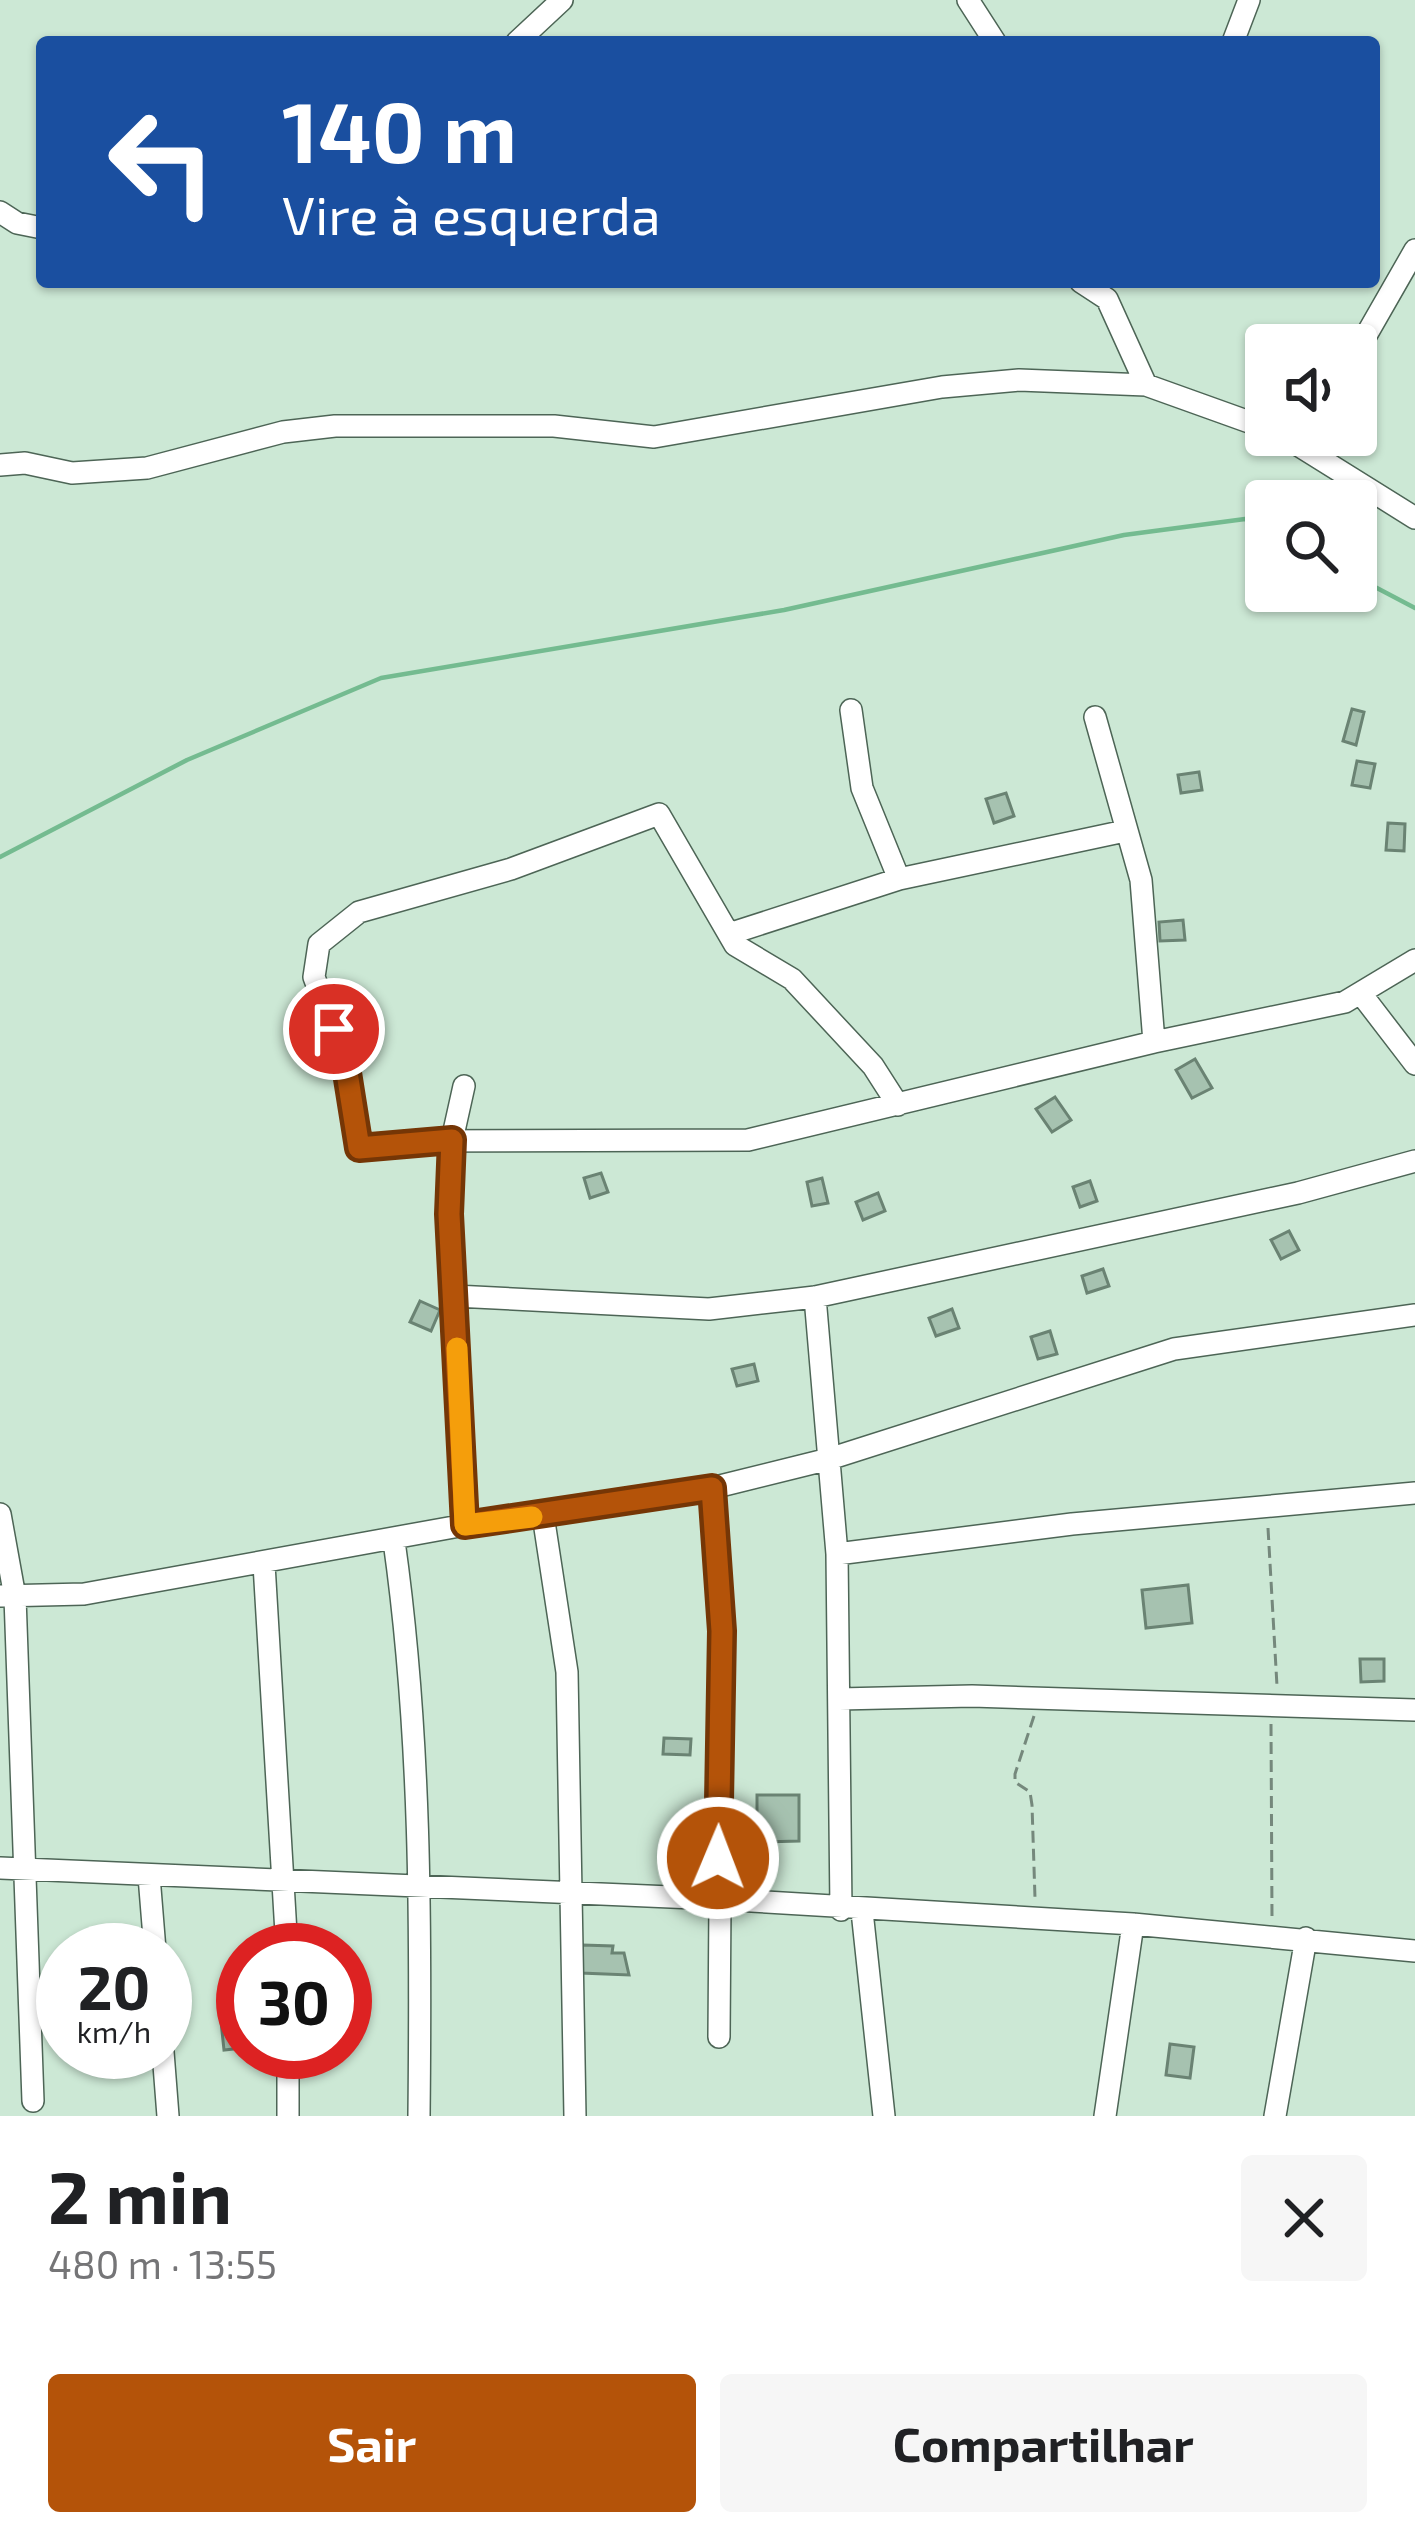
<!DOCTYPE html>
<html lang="pt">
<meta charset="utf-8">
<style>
:root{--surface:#fff;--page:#f6f6f6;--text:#202124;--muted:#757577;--accent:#b45309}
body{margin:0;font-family:"Exo 2",sans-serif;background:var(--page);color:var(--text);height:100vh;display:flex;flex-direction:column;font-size:45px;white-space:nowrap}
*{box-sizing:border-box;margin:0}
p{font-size:39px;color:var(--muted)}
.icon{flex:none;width:66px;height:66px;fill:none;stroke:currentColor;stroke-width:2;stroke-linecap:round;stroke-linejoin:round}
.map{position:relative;height:2116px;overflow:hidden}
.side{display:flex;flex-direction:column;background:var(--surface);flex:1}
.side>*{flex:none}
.guide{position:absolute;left:36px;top:36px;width:1344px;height:252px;border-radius:12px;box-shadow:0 3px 9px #0004;background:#1a4fa0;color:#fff;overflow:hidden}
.controls{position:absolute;left:1245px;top:324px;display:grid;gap:24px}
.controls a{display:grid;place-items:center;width:132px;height:132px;border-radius:12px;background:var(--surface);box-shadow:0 3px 9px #0004;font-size:60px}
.speed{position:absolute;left:36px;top:1923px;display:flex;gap:24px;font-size:60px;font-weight:700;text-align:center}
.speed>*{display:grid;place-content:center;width:156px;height:156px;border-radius:50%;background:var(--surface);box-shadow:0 3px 9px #0004;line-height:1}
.speed small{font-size:30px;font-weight:400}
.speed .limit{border:18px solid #d22;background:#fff;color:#111}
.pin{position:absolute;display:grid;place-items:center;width:102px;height:102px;color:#fff;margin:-51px;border:6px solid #fff;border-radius:50%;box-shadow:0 3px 12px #0007}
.me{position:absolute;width:132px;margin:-66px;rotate:1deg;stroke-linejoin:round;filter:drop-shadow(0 0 9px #0008)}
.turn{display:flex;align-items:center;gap:42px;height:252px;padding:0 48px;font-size:54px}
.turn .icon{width:156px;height:156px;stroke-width:2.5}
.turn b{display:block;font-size:84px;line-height:102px}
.round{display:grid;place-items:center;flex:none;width:126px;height:126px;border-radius:12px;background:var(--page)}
.headline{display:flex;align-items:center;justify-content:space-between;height:204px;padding:0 48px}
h1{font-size:72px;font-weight:700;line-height:90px}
.button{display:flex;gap:24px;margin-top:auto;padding:24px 48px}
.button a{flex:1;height:138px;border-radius:12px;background:var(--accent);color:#fff;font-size:48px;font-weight:700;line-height:138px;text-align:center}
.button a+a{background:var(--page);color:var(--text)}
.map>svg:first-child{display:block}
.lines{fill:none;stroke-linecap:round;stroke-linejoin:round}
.stream{stroke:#74bb90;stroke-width:4.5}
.building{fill:#a6c2b0;stroke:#6a8373;stroke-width:3}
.minor-casing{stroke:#4d6556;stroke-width:24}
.path{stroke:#75887c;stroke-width:3;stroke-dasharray:12 6;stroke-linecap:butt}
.minor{stroke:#fff;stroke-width:21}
.route-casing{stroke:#753606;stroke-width:30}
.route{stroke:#b45309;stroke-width:21}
.slow{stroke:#f59e0b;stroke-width:21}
</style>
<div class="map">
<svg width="1415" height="2116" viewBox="0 0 1415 2116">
<rect width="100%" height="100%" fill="#cce8d5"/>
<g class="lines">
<path class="stream" d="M1356,577l59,31
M0,857l187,-97 194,-82 403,-68 340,-75 121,-16 21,11"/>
</g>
<path class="building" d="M1352,709l12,3 -8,33 -13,-4z
M1357,761l18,3 -5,24 -18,-3z
M1199,772l3,18 -21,3 -3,-18z
M1006,793l8,23 -20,7 -8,-24z
M1388,823l17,1 -1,27 -18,-1z
M1183,920l2,20 -25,1 -1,-19z
M1195,1059l17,29 -20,10 -16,-28z
M1055,1097l16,23 -19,12 -16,-23z
M601,1173l7,19 -18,6 -6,-20z
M822,1178l6,25 -16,3 -5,-24z
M1090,1181l7,20 -17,6 -7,-20z
M878,1193l7,18 -22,9 -7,-18z
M1289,1231l10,19 -18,9 -10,-19z
M1103,1269l6,17 -22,7 -5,-17z
M420,1301l20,9 -9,21 -21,-9z
M952,1309l7,19 -23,8 -7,-18z
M1050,1331l7,23 -19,5 -7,-22z
M754,1364l4,17 -21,5 -5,-17z
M1188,1585l4,38 -46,5 -4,-38z
M1360,1659h24v22l-23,1z
M664,1738l27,1 -1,16 -27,-1z
M757,1795h42v46l-42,1z
M582,1945l31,1 -1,7h12l5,22 -48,-2z
M243,2010v38l-19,2 -4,-38z
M1170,2044l24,3 -4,31 -24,-3z"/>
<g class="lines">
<g class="minor-casing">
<path id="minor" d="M968,0l27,42
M517,42l45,-42
M1233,42l16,-42
M0,212l17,11 25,5
M1081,282l26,17 39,86
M1356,353l59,-103
M1282,435l133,83
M1321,435l1,24
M0,465l25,-2 47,10 75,-5 136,-36 52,-6h219l100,11 288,-50 77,-7 127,5 120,43
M851,710l11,78 37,91
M1095,717l46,163 13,162
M729,934l170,-55 226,-48
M1362,995l53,69
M464,1086l-12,54 -3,74 16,311
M898,1105l-25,-39 -81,-87 -57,-34 -76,-131 -148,55 -152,43 -40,32 -5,33 31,83 14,89 49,-8 340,-1 406,-98 191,-40 70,-42
M455,1296l254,13 106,-12 483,-104 117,-32
M815,1297l22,257 4,356
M712,1488l10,143 -3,406
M0,1514l15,83 18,504
M543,1515l24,157 8,444
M394,1541c27,191 27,383 25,575
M837,1554l235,-30 343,-31
M264,1564l23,386
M0,1596l84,-2 381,-69 247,-37 117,-29 345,-110 241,-34
M839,1699l133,-3 443,14
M0,1868l717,31 416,25 282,27
M149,1876l6,74
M862,1911l22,205
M163,2052l5,64
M288,2052v64
M1105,2116l28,-192
M1275,2116l31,-178"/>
</g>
<path class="path" d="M1268,1528l9,158
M1034,1716l-19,58v8l15,10 2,13 3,93
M1271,1724l1,194"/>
<use href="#minor" class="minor"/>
</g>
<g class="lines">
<g class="route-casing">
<path id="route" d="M334,1029l11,31 14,88 93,-8 -3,74 16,311 247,-37 10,143 -4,227"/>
</g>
<use href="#route" class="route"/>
<path class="slow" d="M457,1348l8,177 67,-8"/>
</g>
</svg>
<div class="controls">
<a><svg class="icon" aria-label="sound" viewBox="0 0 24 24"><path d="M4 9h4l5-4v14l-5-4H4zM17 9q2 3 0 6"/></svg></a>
<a><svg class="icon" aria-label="search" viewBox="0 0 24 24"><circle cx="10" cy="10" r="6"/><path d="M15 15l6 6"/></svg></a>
</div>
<div class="speed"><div>20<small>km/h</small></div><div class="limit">30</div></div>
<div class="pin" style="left:334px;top:1029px;background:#d93025"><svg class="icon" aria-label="arrive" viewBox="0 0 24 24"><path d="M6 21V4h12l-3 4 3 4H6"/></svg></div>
<svg class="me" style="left:718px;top:1858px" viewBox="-20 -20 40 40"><circle r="17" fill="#b45309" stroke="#fff" stroke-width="3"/><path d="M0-11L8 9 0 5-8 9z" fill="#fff"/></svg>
<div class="guide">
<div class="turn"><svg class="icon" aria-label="left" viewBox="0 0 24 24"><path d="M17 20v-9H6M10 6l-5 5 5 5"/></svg><div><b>140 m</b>Vire à esquerda</div></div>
</div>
</div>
<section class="side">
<div class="headline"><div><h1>2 min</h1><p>480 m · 13:55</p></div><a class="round"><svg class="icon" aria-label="close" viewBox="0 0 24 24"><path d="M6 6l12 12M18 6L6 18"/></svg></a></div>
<div class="button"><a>Sair</a><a>Compartilhar</a></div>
</section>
